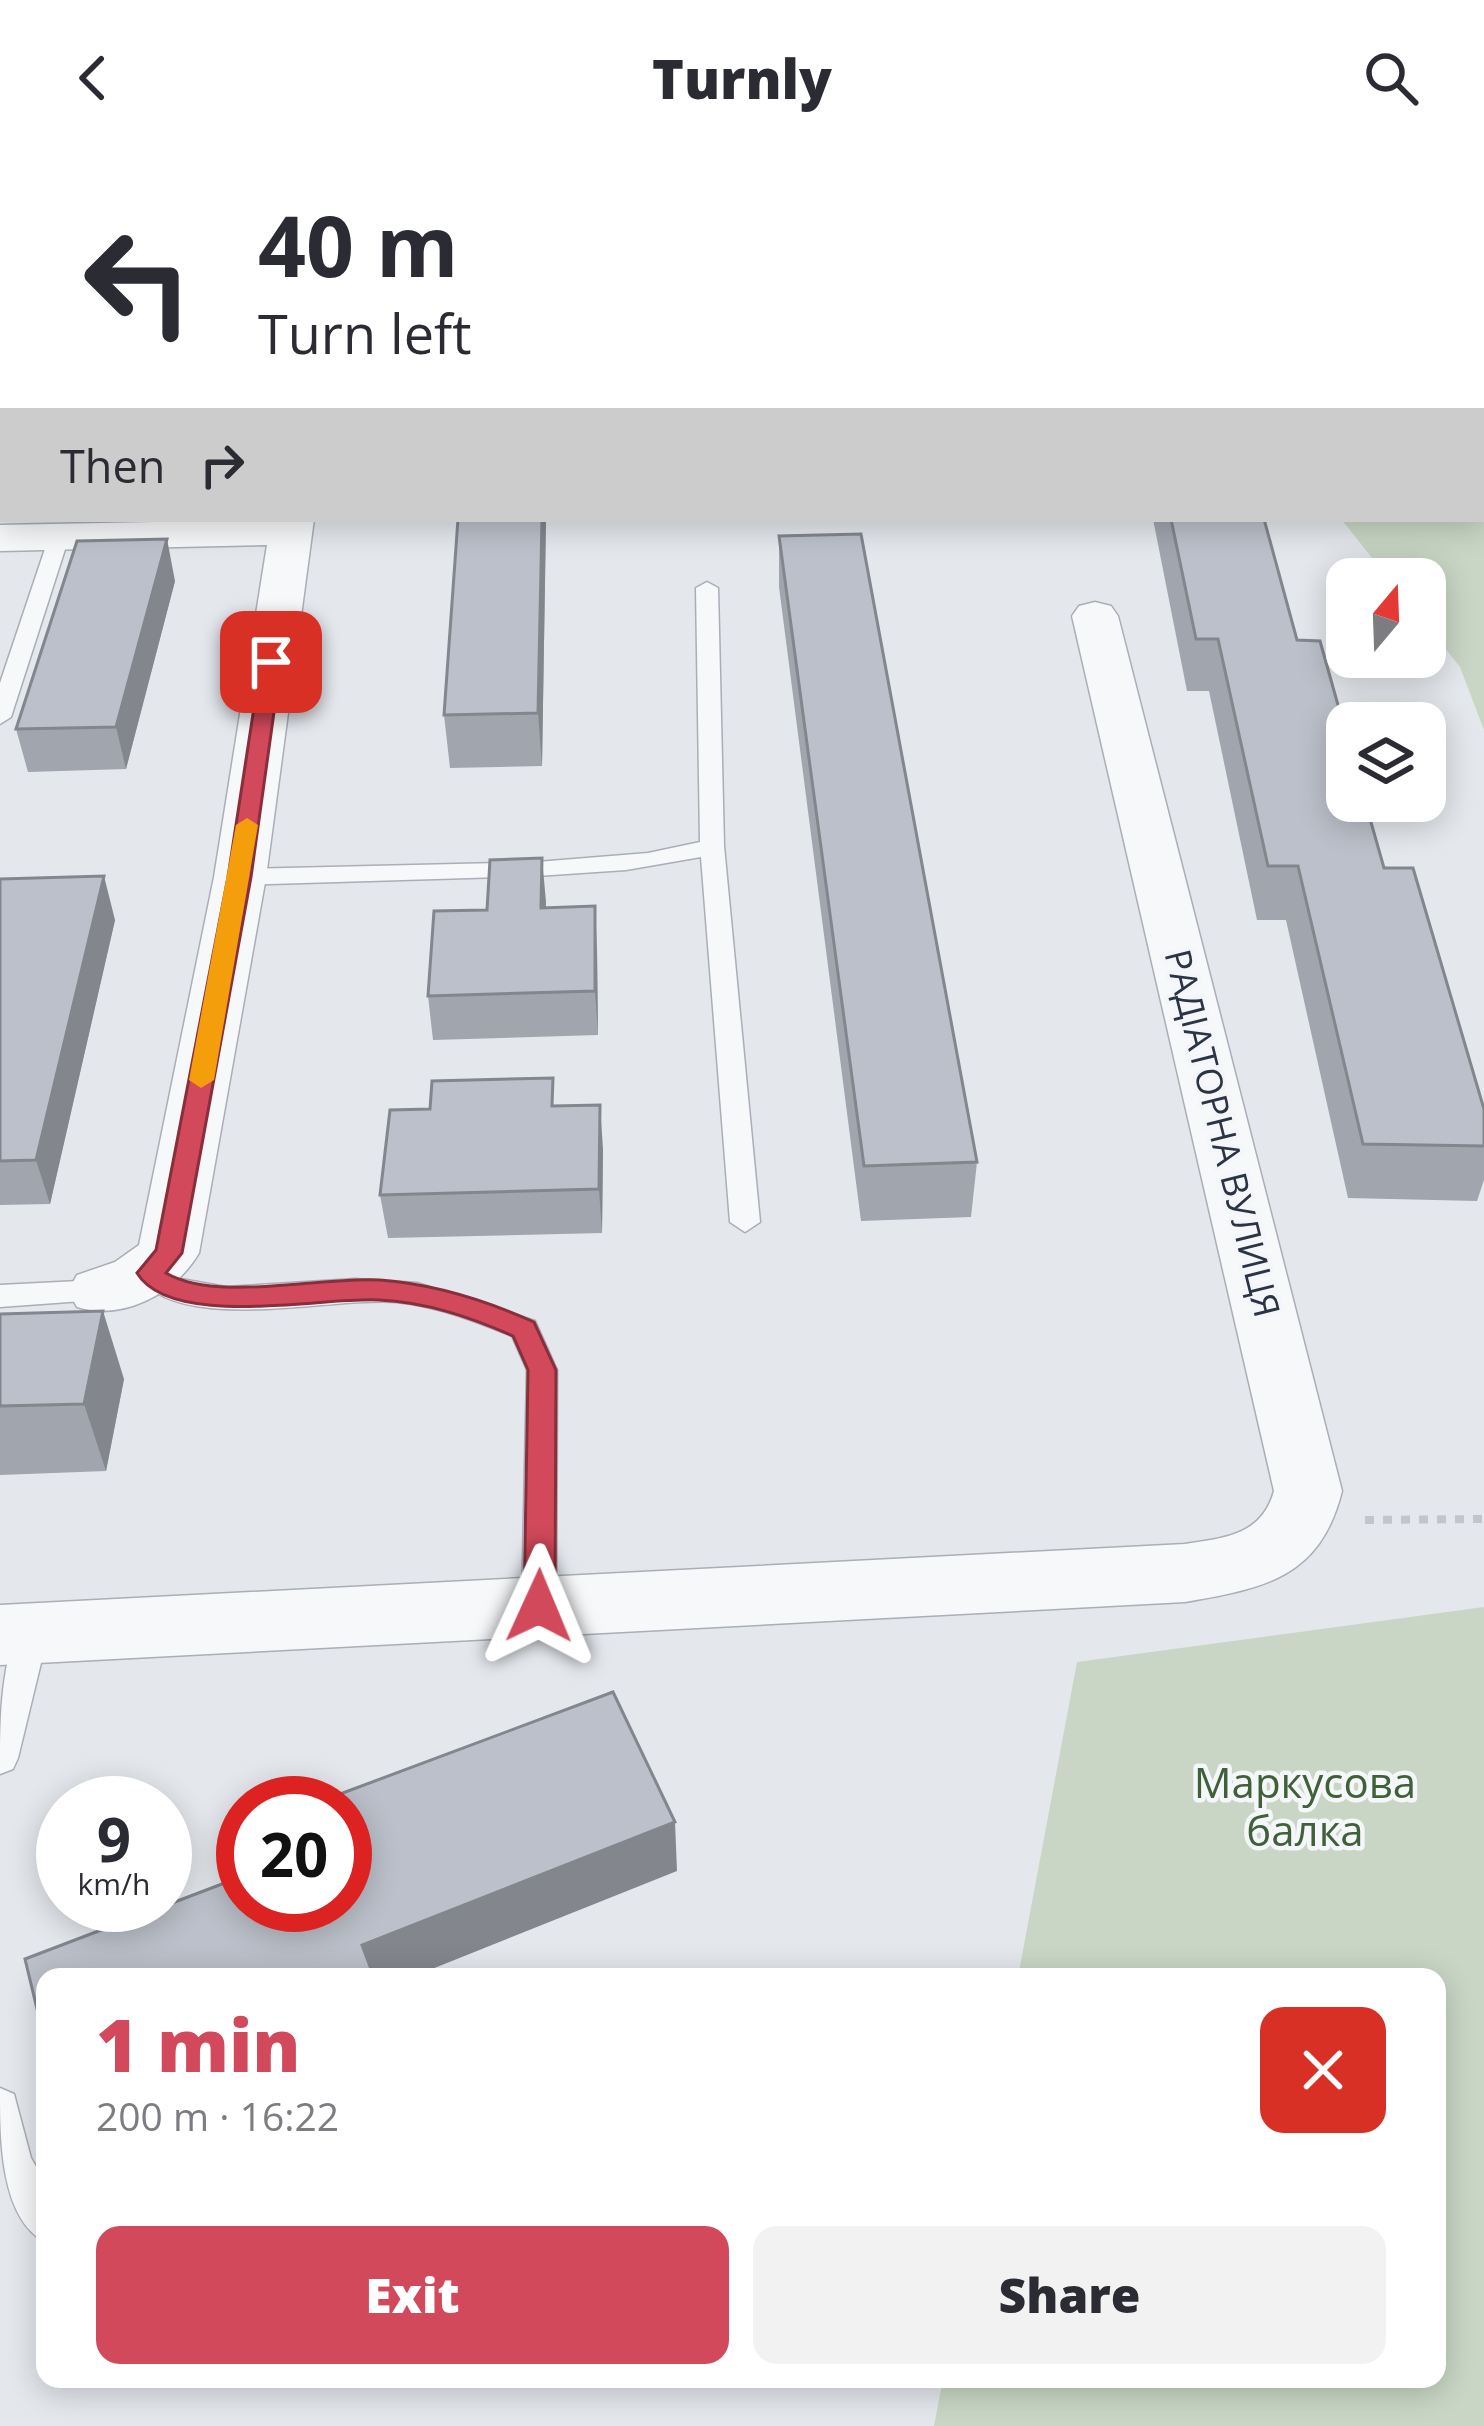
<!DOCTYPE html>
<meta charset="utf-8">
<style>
:root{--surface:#fff;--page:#f2f2f3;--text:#2b2b33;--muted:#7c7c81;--accent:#d1495b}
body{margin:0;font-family:"Open Sans",sans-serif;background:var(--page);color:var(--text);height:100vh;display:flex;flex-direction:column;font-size:45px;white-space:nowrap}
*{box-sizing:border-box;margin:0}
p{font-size:39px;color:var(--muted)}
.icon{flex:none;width:66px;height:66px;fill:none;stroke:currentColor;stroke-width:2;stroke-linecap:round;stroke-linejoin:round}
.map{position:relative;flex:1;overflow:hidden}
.side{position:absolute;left:36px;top:1812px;width:1410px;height:420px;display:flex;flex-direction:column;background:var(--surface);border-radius:24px;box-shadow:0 6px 30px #0003}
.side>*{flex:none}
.banner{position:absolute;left:0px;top:0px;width:1485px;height:366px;box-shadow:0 6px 30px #0003;background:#fff;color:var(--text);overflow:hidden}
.needle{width:78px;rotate:19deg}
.tools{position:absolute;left:1326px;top:402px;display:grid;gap:24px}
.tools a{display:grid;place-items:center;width:120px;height:120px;border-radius:24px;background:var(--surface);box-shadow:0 6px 30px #0003;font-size:60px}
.speed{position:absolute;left:36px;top:1620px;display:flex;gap:24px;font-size:60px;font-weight:700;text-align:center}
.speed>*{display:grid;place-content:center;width:156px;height:156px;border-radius:50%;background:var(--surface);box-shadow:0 6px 30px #0003;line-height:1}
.speed small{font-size:30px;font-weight:400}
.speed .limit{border:18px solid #d22;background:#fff;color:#111}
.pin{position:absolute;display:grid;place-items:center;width:102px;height:102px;color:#fff;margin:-51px;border-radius:24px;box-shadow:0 6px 18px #0006}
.me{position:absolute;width:132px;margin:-66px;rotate:1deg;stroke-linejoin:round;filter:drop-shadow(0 0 9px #0008)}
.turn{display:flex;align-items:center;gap:42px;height:252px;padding:0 60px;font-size:54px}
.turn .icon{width:156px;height:156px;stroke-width:2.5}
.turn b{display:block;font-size:84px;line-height:102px}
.then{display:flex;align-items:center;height:114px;padding:0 60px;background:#0003;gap:24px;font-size:45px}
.round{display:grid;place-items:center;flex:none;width:126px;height:126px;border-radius:24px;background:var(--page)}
.overview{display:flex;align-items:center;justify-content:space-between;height:204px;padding:0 60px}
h1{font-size:72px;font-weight:800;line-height:90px;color:var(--accent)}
.button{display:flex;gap:24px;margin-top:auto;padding:24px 60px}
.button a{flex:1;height:138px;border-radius:24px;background:var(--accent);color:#fff;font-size:48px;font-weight:800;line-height:138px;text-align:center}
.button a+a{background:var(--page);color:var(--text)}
header{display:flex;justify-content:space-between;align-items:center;height:156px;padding:0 60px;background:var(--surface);font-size:54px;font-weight:800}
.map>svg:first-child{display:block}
.green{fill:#c9d6c5}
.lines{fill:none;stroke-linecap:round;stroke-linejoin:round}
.service-casing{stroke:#a9aeb7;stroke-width:3}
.minor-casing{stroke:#a9aeb7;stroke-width:3}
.path{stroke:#c2c5cb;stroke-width:8;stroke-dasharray:9 9;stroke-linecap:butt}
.service{fill:#f7f8fa;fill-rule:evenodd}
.minor{fill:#f7f8fa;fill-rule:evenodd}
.wall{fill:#a1a5ae}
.shaded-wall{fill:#83868d}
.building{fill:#bbc0ca;stroke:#83868d;stroke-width:3}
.route{fill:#d1495b;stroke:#882f3b;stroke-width:3}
.slow{fill:#f59e0b}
.labels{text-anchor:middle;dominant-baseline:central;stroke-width:9;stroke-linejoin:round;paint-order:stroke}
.street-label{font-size:36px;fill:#2b3445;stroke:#f4f6f9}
.near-park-label{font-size:42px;fill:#3f6138;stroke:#f4f6f9}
</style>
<header><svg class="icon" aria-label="back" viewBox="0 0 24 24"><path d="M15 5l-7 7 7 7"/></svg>Turnly<svg class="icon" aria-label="search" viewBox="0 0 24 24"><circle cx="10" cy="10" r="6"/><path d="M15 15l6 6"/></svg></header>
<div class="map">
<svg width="1484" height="2270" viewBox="0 0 1484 2270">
<rect width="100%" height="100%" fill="#e4e7ec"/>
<path class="green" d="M471,0h1013v134l-2,-131z
M1482,247l2,1v326l-24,-63 -35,-44v-44h-36l-48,-60h141z
M1484,1451v819h-550l9,-47h494v-402h-419l59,-315z"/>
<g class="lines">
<g class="service-casing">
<path id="service" d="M139,0h16l-17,3z
M0,37h3v10h-3z
M59,375l10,6 -58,180 -11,7v-41l49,-146z
M707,426l11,6 6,258 36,376 -15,10 -15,-10 -29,-365 -75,13 -89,6 -297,9 -12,-8 12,-8 297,-7 111,-9 52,-11 -4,-254z
M151,1106l30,17 45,8 129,-8 62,4 118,38 22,49 -1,236 -5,10 -12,4 -12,-4 -5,-10 5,-236 -15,-34c-37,-15 -75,-30 -116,-34 -64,-6 -221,35 -260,-29l4,-8z
M99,1124l11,3 4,8 -4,8 -110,8v-22z
M31,1464l12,4 5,10 -30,124 -5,11 -13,5c0,-51 0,-104 19,-150z
M0,1932l14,6 17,64 14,24v60c-45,-24 -45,-104 -45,-154z"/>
</g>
<g class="minor-casing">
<path id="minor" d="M343,0h34v3h-34z
M314,363l-48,358 -67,376c-24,41 -76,68 -122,54l-9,-16 9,-16 38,-13 24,-17 75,-368 53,-332 -267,6v-26z
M1095,446l16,4 7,10 224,875c-22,87 -77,97 -157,111l-1185,63v-60l1185,-61c40,-6 77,-9 89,-53l-202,-875 7,-10z"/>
</g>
<path class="path" d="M1365,1364l119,-1"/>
<use href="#service" class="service"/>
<use href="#minor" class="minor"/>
</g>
<path class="wall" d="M0,0h104l-1,3h-100v17h-3z
M546,363l-4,247 -92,2 -6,-53z
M1153,363h111l33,121 87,228 100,241v71l-7,21 -129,-3 -62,-278h-29l-48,-229h-22z
M779,380l198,626 -6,55 -110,4 -82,-634z
M175,425l-49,188 -98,3 -12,-43z
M0,723l115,41 -65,284 -50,1z
M545,752l52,42 1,85 -165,5 -5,-44z
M556,950l47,43 -1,84 -214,5 -8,-43z
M0,1158l124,65 -18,92 -106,4z"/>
<path class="shaded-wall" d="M542,363h4l-4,247 -4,-53z
M167,383l8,42 -49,188 -10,-42z
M542,702l4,44 -1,50 -4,-44z
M104,720l11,44 -65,284 -14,-44z
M595,750l2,44 1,85 -3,-44z
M600,949l3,44 -1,84 -3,-44z
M103,1155l21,68 -18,92 -22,-67z
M675,1666l2,49 -265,106h-41l-9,-32z"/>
<path class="building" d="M201,0h59l-1,3h-59z
M458,363h84l-4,194 -94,2z
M1171,363h93l33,121 23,1 27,96v64h18l19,67h29l71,241v37l-121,-2 -65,-278h-30l-50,-227h-22z
M861,378l116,628 -113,4 -85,-630z
M167,383l-51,188 -100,2 61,-188z
M542,702l-1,50 54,-2v85l-167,5 6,-85 53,-1 3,-50z
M104,720l-68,284 -36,1v-282z
M553,922l-1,28 48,-1 -1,84 -219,6 10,-85 40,-1 2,-28z
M103,1155l-19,93 -84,2v-92z
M613,1536l62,130 -313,123 12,32h-329v65l-20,-83 218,-83v29h102v-102h-29z"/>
<path class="route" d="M271,499l10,7 -30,215 -69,376 -16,20c51,30 155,3 214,7 55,4 105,20 154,42l22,48 -1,236 -5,10 -11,3 -11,-3 -4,-10 4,-236 -15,-34c-43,-19 -87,-34 -134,-36 -60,-3 -208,29 -242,-27l19,-23 72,-373 33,-215z"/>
<path class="slow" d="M247,662l11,7 -44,255 -13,8 -12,-8 47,-255z"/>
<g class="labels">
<g class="street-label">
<text transform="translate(1223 977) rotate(76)">РАДІАТОРНА ВУЛИЦЯ</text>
</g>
<g class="near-park-label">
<text x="1305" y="1625">Маркусова<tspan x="1305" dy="48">балка</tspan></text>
</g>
</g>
</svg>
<div class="tools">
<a><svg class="needle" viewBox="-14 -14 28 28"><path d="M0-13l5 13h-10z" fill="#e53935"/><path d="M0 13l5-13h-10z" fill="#7c7c81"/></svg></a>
<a><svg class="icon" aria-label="layers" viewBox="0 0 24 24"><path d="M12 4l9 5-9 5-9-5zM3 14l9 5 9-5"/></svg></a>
</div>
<div class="speed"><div>9<small>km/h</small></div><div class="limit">20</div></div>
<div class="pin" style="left:271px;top:506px;background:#d93025"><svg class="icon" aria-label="arrive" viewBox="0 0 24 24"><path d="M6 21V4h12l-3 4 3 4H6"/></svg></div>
<svg class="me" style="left:539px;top:1450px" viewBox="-20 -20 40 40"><path d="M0-17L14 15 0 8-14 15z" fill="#d1495b" stroke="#fff" stroke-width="4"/></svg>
<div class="banner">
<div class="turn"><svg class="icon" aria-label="left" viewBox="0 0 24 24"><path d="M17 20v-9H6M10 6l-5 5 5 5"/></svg><div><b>40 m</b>Turn left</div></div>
<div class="then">Then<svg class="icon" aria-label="right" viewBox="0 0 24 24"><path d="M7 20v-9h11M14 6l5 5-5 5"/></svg></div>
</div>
<section class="side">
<div class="overview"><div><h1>1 min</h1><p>200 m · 16:22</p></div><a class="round" style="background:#d93025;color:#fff"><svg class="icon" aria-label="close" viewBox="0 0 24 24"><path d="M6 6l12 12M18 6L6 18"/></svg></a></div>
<div class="button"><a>Exit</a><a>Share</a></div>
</section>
</div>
